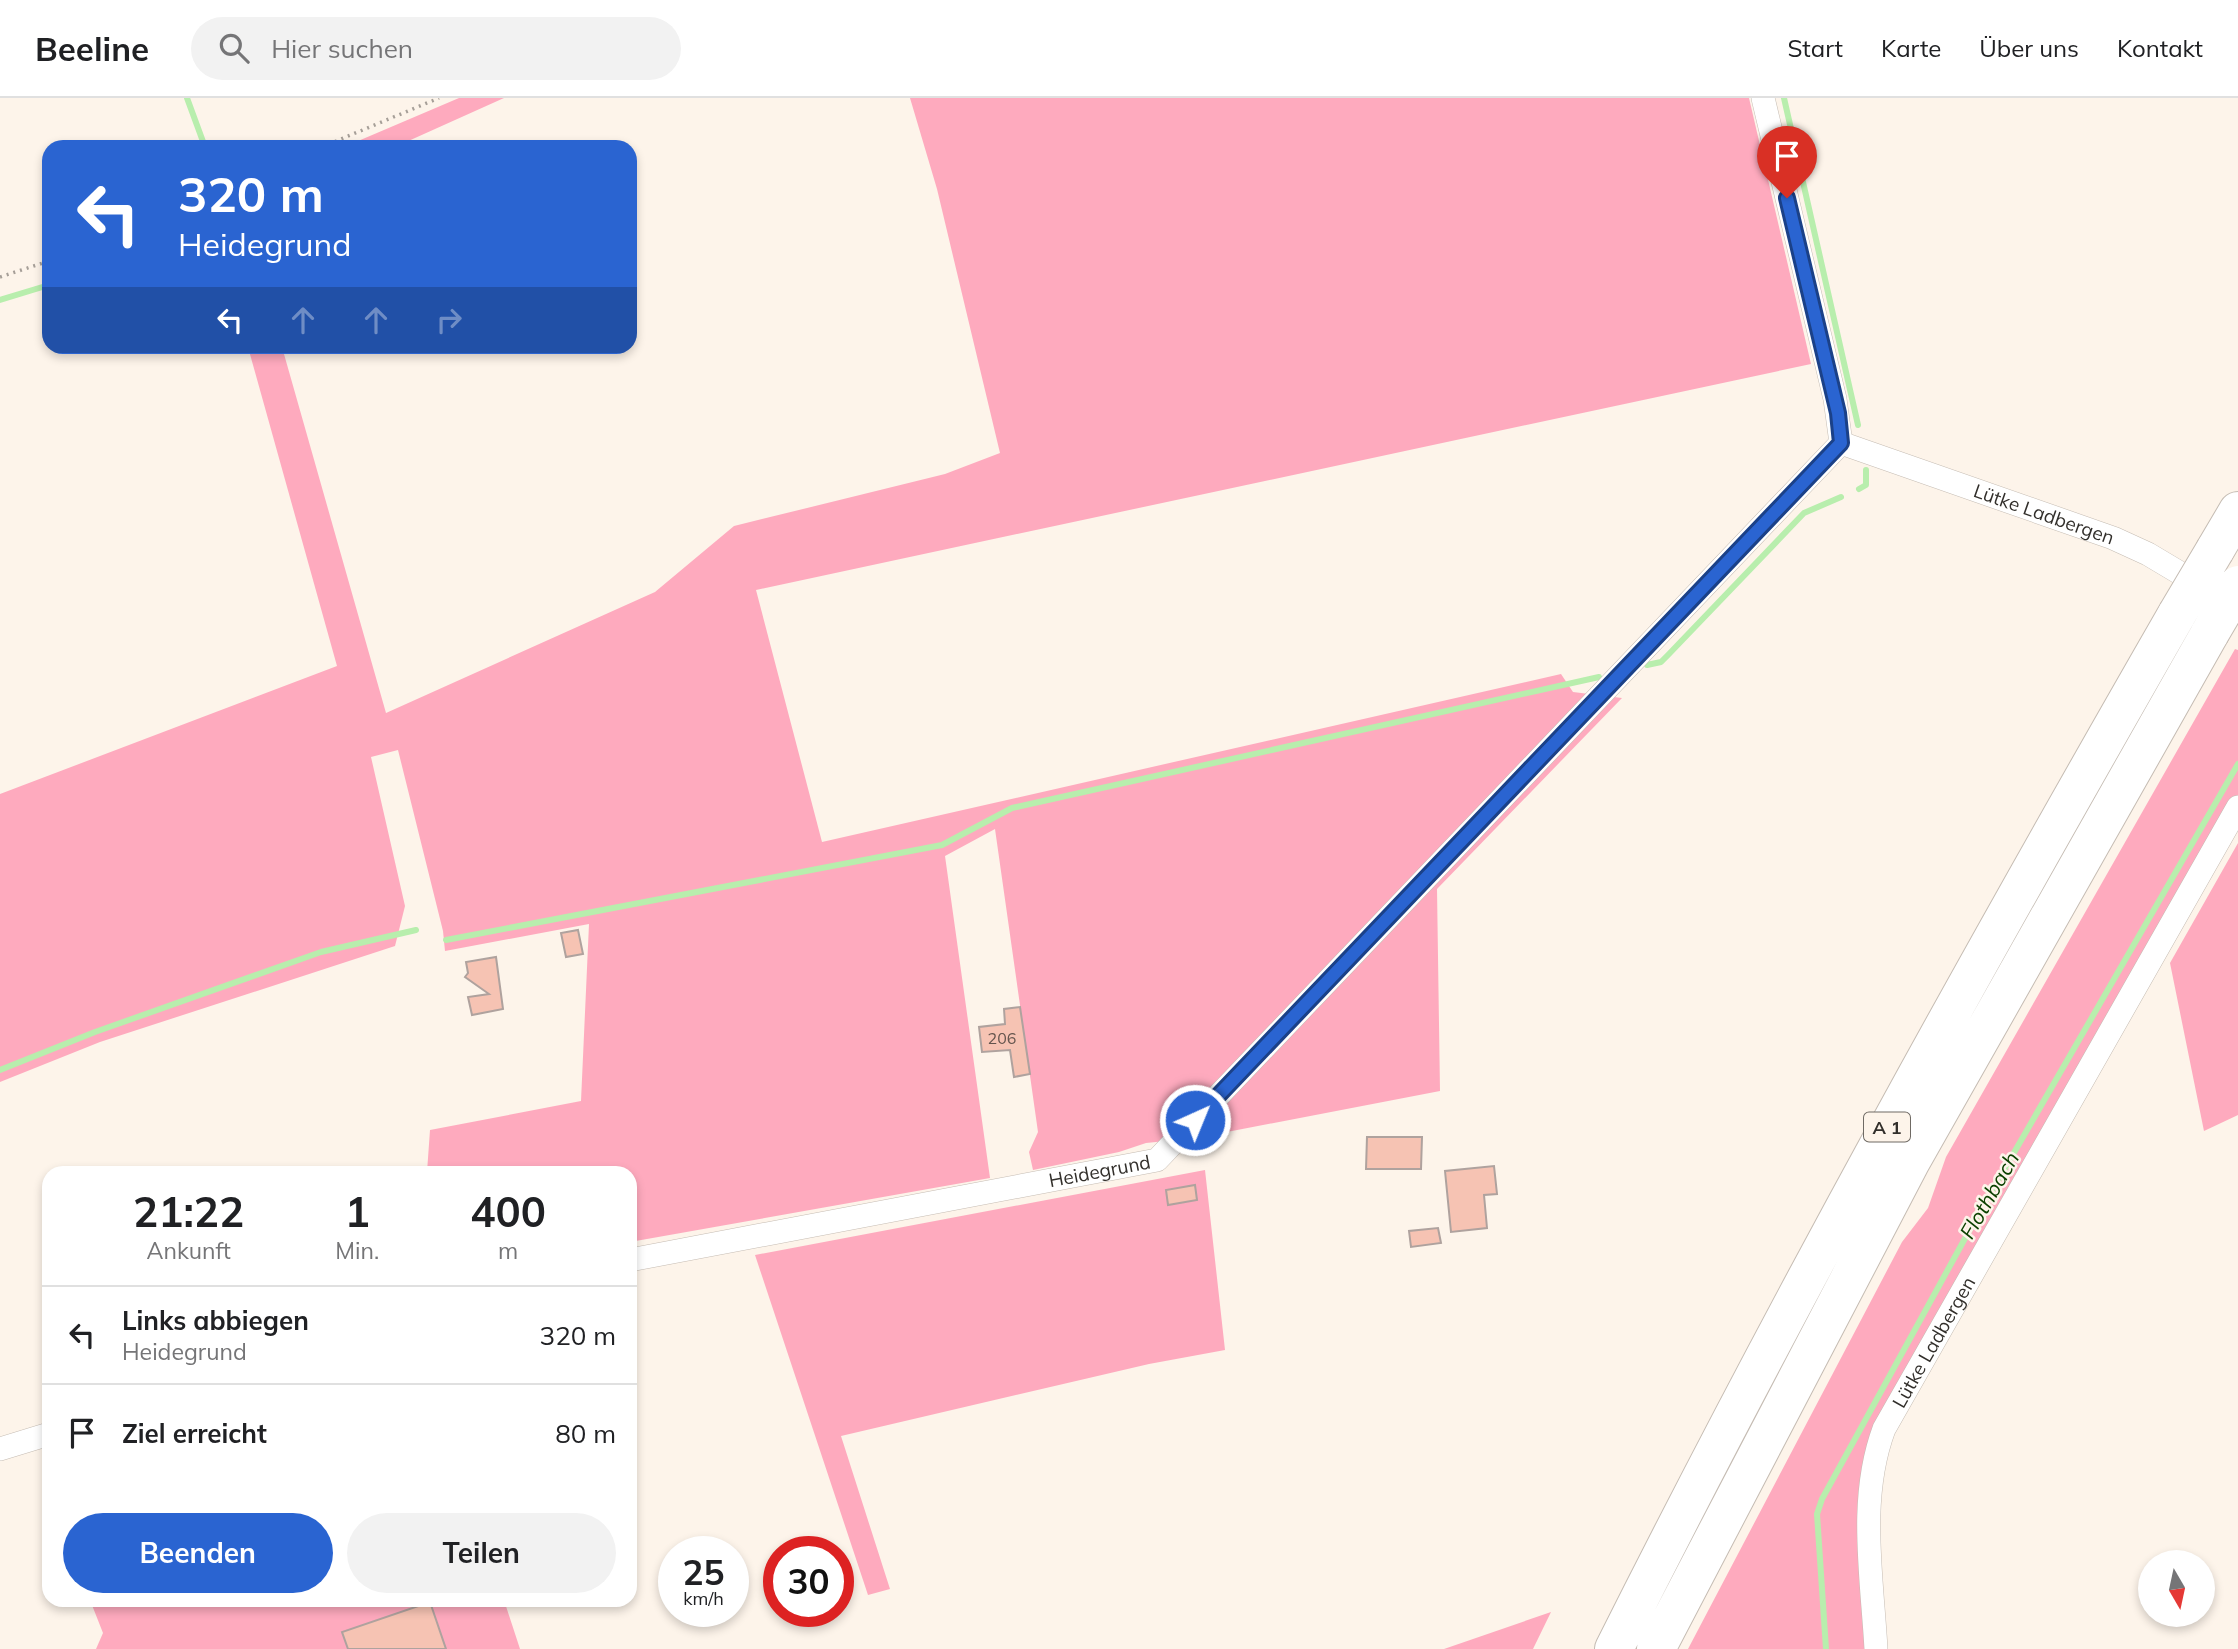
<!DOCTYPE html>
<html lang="de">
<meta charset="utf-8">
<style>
:root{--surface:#fff;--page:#f2f2f2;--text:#202124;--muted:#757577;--line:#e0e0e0;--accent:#2a64d1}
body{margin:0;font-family:Mulish,sans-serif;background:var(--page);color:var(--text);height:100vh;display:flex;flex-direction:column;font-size:26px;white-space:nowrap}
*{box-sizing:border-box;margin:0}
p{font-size:23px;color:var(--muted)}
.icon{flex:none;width:38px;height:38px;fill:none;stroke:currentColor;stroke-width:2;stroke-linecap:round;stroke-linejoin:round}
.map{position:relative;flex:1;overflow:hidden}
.sheet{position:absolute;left:42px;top:1068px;width:595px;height:441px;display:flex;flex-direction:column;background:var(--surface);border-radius:21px;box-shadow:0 4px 10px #0003}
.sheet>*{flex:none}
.hud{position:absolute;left:42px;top:42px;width:595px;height:214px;border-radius:21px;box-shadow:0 4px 10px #0003;background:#2a64d1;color:#fff;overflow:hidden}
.needle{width:46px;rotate:171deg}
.controls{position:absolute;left:2138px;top:1452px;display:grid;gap:14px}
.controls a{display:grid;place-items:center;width:77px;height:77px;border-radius:50%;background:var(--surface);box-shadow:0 4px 10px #0003;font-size:35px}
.speed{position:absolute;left:658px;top:1438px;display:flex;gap:14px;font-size:35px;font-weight:700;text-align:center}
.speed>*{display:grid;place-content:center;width:91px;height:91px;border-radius:50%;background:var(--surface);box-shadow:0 4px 10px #0003;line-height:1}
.speed small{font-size:18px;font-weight:400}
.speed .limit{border:10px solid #d22;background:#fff;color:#111}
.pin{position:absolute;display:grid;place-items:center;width:60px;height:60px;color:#fff;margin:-72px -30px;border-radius:50% 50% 50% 0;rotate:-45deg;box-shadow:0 0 7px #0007}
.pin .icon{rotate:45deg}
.me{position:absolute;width:77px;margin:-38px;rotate:44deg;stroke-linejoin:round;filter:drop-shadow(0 0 5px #0008)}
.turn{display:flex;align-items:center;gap:24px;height:147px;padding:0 21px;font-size:32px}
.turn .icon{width:91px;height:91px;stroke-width:2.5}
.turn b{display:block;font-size:49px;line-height:60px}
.lanes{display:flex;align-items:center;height:66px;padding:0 21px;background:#0003;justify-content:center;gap:35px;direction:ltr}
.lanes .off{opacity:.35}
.eta{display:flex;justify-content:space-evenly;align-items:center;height:119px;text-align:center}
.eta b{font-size:42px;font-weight:700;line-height:49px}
.button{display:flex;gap:14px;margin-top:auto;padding:14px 21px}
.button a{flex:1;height:80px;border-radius:42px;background:var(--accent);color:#fff;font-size:28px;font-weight:700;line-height:80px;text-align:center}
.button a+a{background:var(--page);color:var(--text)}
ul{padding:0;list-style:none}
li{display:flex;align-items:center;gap:21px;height:98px;padding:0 21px;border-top:2px solid var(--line)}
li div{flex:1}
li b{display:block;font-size:26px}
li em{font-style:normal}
header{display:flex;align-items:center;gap:42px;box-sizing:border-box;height:98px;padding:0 35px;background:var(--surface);border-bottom:2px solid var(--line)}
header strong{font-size:33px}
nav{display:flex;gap:38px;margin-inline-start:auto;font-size:24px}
.search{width:490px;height:63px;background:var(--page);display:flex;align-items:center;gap:18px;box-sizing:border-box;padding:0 24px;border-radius:38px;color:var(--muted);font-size:26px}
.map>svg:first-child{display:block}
.green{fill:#feaabe}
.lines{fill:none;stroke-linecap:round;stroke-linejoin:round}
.stream{stroke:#b8eead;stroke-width:6}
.building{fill:#f6c3b3;stroke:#afa29e;stroke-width:2}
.minor-casing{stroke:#c5bcb3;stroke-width:24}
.motorway-casing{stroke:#c5bcb3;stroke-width:40}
.path{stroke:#a69f98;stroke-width:3.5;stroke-dasharray:2 5;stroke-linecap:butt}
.minor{stroke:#fff;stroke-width:23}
.motorway{stroke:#fff;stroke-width:38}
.motorway-bridge-casing{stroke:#c5bcb3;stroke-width:40;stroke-linecap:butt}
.motorway-bridge{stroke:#fff;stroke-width:38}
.route-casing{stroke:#1b4188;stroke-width:18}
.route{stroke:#2a64d1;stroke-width:12}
.labels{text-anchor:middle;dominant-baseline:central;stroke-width:5;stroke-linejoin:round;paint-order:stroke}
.number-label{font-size:16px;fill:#63544d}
.shield{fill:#fdf4ea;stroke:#6f6a64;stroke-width:2}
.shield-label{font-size:18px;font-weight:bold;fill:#322f2b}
.street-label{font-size:19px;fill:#322f2b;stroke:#fdf4ea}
.water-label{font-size:21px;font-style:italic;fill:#0c4100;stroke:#fdf4ea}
</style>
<header>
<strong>Beeline</strong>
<div class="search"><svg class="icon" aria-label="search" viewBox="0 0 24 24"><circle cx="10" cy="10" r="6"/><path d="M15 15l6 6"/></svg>Hier suchen</div>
<nav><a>Start</a><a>Karte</a><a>Über uns</a><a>Kontakt</a></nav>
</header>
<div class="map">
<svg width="2238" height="1551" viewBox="0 0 2238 1551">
<rect width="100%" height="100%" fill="#fdf4ea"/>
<path class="green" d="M459,0h45l-109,49h-51z
M910,0h839l62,266 -1055,226 66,252 739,-168 12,18 49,6 -185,191 3,202 -244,47 -50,5 -27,9 -86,18 -4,-18 9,-20 -43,-303 -50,27 45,322 -360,64v-70h-203l3,-42 151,-29 8,-177 -144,27 -2,-20 -45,-181 -27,7 34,149 -10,40 -295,96 -100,40v-288l337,-128 -89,-319h34l104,366 269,-121 79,-66 211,-52 55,-21 -63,-264z
M2235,551l3,1v146l-362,635 -6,218h-182l214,-407 26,-34 18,-51z
M2238,745v272l-34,16 -34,-168z
M1205,1072l20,180 -76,14 -308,72 49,153 -22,6 -113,-340z
M90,1502h414l16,49h-424l7,-16z
M1551,1514l-18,37h-89z"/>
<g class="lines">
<path class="stream" d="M187,0l18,49
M1784,0l74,327
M0,202l49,-15
M1859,391l7,-4v-15
M1647,567l14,-3 7,-7 136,-142 37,-16
M446,842l496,-95 70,-37 587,-131
M0,972l95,-38 226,-80 95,-22
M1826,1551l-9,-135 5,-15 152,-277 264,-458"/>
</g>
<path class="building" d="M578,832l5,24 -17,3 -5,-24z
M496,859l7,52 -31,6 -4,-18 21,-3 -24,-17 3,-4 -2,-11z
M1020,909l10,67 -16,3 -4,-27 -28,2 -3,-25 26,-3 -1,-15z
M1367,1039h55l-1,32h-55z
M1494,1068l3,28 -13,1 3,33 -36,4 -6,-61z
M1195,1087l2,15 -29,5 -2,-15z
M1438,1130l3,15 -30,4 -2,-16z
M430,1504l16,47h-98l-6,-17z"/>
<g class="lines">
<g class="minor-casing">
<g id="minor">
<path id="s1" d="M1841,345l272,95 35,16 57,34"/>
<path id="s2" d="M630,1162l527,-100 684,-717 -6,-44 -72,-301"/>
<path d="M0,1351l49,-15"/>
<path id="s3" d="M1876,1551c-4,-73 -18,-150 8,-220l354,-622"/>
</g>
</g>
<g class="motorway-casing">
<path id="motorway" d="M2215,452l23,-39
M1614,1551c176,-351 367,-694 563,-1035
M1656,1551l254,-486 300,-530"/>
</g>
<path class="path" d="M322,49l117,-49
M0,179l49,-16"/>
<use href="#minor" class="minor"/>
<use href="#motorway" class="motorway"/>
<g class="motorway-bridge-casing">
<path id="motorway-bridge" d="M2177,516l38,-64
M2210,535l28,-48"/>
</g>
<use href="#motorway-bridge" class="motorway-bridge"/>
</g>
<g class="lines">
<g class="route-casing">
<path id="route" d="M1195,1022l646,-677 -3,-30 -51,-215"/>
</g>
<use href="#route" class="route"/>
</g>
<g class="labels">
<g class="number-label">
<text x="1002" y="940">206</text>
</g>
<rect class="shield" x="1864" y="1014.5" width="46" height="29" rx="5"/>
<g class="shield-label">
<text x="1887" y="1029">A 1</text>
</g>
<g class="street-label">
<text stroke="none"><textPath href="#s1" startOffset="215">Lütke Ladbergen</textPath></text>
<text stroke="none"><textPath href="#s2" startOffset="478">Heidegrund</textPath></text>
<text stroke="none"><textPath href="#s3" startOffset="322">Lütke Ladbergen</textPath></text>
</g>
<g class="water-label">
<text transform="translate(1989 1097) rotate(-60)">Flothbach</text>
</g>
</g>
</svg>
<div class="controls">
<a><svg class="needle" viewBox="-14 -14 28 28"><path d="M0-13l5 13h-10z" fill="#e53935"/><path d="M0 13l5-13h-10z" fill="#757577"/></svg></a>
</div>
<div class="speed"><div>25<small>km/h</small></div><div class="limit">30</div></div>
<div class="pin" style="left:1787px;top:100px;background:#d93025"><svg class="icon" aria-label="arrive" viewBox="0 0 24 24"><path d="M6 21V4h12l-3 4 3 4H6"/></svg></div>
<svg class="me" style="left:1195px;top:1022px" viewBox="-20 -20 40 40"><circle r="17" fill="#2a64d1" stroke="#fff" stroke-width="3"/><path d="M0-11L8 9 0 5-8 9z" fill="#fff"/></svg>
<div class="hud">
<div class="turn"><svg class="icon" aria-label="left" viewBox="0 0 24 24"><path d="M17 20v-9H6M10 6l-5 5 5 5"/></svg><div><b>320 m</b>Heidegrund</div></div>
<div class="lanes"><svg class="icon" aria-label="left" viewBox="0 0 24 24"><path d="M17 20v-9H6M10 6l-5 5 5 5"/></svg><svg class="icon off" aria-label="ahead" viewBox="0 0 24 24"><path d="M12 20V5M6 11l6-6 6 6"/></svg><svg class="icon off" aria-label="ahead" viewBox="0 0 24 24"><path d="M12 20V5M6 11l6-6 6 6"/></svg><svg class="icon off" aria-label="right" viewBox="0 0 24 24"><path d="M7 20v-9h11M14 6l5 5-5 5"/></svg></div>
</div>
<section class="sheet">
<div class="eta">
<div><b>21:22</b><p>Ankunft</p></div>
<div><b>1</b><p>Min.</p></div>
<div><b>400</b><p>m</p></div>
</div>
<ul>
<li><svg class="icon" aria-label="left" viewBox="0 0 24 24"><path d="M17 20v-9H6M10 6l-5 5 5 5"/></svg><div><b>Links abbiegen</b><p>Heidegrund</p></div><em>320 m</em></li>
<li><svg class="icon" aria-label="arrive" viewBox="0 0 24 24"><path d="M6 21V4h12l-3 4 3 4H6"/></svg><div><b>Ziel erreicht</b></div><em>80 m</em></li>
</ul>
<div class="button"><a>Beenden</a><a>Teilen</a></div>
</section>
</div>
